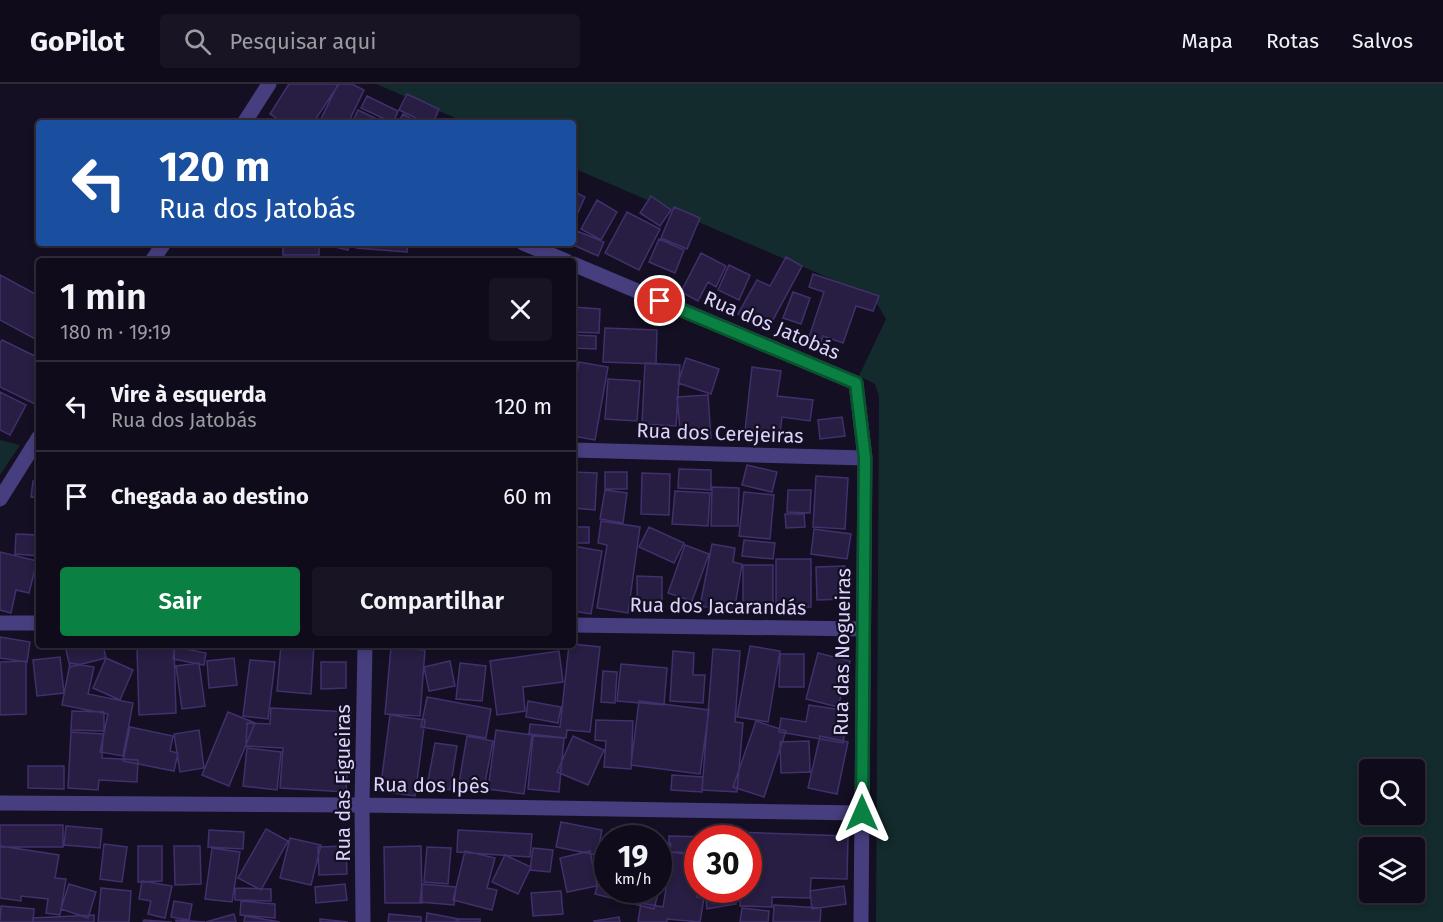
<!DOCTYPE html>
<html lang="pt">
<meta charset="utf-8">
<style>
:root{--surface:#0f0b1a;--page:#181423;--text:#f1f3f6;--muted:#9b9ba2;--line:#2f2b39;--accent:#0b8043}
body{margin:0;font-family:"Fira Sans",sans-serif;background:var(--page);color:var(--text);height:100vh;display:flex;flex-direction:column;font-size:22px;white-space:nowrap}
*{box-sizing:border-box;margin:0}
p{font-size:20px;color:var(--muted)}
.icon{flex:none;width:33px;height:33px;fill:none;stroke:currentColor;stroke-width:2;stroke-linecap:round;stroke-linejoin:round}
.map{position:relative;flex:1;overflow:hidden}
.drawer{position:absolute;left:36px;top:174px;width:540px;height:390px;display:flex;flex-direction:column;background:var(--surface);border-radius:6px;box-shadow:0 3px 9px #0003,0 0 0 2px var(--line)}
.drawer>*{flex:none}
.banner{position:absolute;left:36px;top:36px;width:540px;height:126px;border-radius:6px;box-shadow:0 3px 9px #0003,0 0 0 2px var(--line);background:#1a4fa0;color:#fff;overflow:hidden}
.buttons{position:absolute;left:1359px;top:675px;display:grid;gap:12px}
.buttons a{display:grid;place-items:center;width:66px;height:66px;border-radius:6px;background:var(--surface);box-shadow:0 3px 9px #0003,0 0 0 2px var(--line);font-size:30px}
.speed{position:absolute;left:594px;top:741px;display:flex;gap:12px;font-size:30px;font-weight:700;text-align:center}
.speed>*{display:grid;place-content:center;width:78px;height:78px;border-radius:50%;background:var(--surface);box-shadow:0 3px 9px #0003,0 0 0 2px var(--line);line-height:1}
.speed small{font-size:15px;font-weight:400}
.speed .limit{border:9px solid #d22;background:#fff;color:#111}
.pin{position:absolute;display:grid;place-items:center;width:51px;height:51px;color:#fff;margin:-26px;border:3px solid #fff;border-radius:50%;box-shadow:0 2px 6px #0007}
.me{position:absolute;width:66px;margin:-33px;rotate:0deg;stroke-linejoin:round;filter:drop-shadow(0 0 4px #0008)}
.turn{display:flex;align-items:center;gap:21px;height:126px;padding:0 24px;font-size:27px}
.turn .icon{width:78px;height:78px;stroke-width:2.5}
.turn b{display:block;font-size:42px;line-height:51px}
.round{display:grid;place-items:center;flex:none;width:63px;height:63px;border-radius:6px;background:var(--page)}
.head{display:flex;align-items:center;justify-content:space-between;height:102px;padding:0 24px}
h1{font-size:36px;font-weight:600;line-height:45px}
.button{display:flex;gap:12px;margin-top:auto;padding:12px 24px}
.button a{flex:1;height:69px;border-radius:6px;background:var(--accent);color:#fff;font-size:24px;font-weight:600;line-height:69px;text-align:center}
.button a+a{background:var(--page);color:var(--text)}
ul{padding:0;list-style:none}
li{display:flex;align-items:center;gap:18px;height:90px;padding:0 24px;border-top:2px solid var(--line)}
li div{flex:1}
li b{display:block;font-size:22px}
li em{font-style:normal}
header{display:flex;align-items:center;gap:36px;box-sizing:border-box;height:84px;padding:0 30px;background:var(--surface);border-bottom:2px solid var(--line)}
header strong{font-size:28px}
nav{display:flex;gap:33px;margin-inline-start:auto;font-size:21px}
.search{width:420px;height:54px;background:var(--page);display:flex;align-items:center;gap:15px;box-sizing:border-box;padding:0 21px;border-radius:6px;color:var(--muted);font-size:22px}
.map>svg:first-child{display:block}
.green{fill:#132b2c;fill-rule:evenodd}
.building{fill:#281d42;stroke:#42306d;stroke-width:1.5}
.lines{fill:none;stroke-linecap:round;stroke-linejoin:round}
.minor{stroke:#463e7e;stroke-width:15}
.route-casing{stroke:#07532c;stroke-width:15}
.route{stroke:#0b8043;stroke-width:10}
.labels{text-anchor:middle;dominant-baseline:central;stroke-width:4.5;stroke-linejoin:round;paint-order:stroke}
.street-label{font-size:20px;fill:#dcd4fc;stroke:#140f22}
</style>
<header>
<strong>GoPilot</strong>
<div class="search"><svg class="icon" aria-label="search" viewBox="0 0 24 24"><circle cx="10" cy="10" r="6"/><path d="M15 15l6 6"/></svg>Pesquisar aqui</div>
<nav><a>Mapa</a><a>Rotas</a><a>Salvos</a></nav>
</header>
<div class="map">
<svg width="1443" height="838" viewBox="0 0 1443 838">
<rect width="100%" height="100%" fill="#140f22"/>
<path class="green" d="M376,0h1067v838h-567l3,-526 -4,-12 -16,-8 27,-57 -13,-22 -300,-129v-45h-106zM1370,686h44v44h-44zM1370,764h44v44h-44z
M0,356l20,5 -20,30z"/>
<path class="building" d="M289,0h50l-26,39h-29l-14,-9z
M338,0h14l12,6 -16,33h-29z
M407,10l32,15 -6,14h-7l-27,-13z
M367,12l31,15 -5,12 -32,-15z
M358,26l27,13h-33z
M403,30l16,9h-21z
M573,107l12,6 -12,26z
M651,112l20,14 -11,16 -20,-13z
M597,116l20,12 -16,28 -20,-11z
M674,123l26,11 -13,31 -26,-11z
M627,128l33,17 -21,41 -34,-17z
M577,147l27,11 -6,14 -27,-12z
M659,155l25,11 -9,23 -26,-11z
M283,159h36v12h-36z
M318,159h32l-2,7z
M356,159h52l-1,9 -51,-4z
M701,169l25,13 -10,21 -8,-5 -10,19 -17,-9z
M786,173l16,9 -34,63 -30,-15 19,-34 13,6z
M729,181l21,10 -11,25 -21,-10z
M813,190l66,22 -6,15 -17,-5 -13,37 -20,-7 -5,15 -12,-5 18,-54 -15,-5z
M0,191l39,21v45l-39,-21z
M793,208l17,6 -9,26 -18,-6z
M573,223l27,2 -1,24 -26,-1z
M605,244l52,2 -1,34 -53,-2z
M573,251l23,1v13l-23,-1z
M2,256l37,18v43l-2,4 -37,-18v-44z
M686,274l33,11 -8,25 -33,-11z
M579,278l29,5 -13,73 -22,-4v-40z
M645,279l35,2 -4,61 -34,-2z
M752,283l29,4 -4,25 36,4 -3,21 -28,-4 -2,18 -35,-4z
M608,295l32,2 -3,40 -32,-2z
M0,308l26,13 -16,30 -10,-5z
M708,311l3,43 -30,2 -4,-43z
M842,333l3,19 -25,3 -2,-19z
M747,381l30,7 -5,20 -30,-7z
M679,385l32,1v20l-33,-2z
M573,388l24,1 -2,37 -22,-2z
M605,388h22v17h-22z
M642,389l28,1 -1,41 -28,-1z
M816,392l32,2 -3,51 -32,-2z
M33,397l6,1v16l-8,-1z
M712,403l27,1 -1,38h-27z
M605,406l22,3 -4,30 -23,-4z
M788,406h23l-1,23 -23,-1z
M675,407l35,2 -2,33 -36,-2z
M744,408l30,3 -4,44 -31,-3z
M785,430h19l1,13 -19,1z
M601,437l39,6 -12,86 -31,-5 10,-63 -9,-2z
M573,443h16v16h-16z
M649,443l35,16 -10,20 -35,-16z
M814,445l37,5 -4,25 -36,-5z
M16,450l23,1v21l-24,-2z
M744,456l31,3 -2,16 -31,-3z
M712,460l23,4 -2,14 9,2 -8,48 -34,-6z
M685,461l24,9 -17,47 -24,-8z
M573,462l29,5 -11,63 -18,-3z
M0,468l37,9 -8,32 -13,-3 -5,23 -11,-3z
M776,475h35v48h-35z
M743,481h30v46h-30z
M38,482h1v25h-3z
M845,482v33l-28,1 -1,-33z
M637,492l25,1v25h-25z
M0,553l30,5 -3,20 -27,-4z
M573,560l27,3 -10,85 -23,-2 -1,8 -37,-4 1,-10 30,3 9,-82z
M69,561h34l3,13 -36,9 -5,-21z
M281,561h33l-3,49 -34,-3z
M750,562l30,5 -12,71 -31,-5z
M174,563l2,66 -37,2 -2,-66z
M175,563l31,6 -2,12 -31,-6z
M391,563l34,3 -5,66 -35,-2z
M713,565l27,2 -5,71 8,1 -6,69 -35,-2z
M559,567l4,31 -40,5 2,24 -28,4 -7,-54z
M673,567l21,2 -1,22h12l-2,28 -33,-2z
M818,569l32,8 -12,46 -32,-8z
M780,570h24v33h-25z
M60,573l4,36 -27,3 -4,-36z
M106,574l27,12 -13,30 -27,-12z
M234,574l3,27 -28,3 -2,-27z
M250,576l25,2 -7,57 -25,-3z
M26,577v53l-26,1v-53z
M450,577l5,25 -26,5 -5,-24z
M321,578h25v26l-25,1z
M70,579l24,4 -6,27 45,9 -10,53 -23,-4 8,-38 -46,-9z
M199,579l6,43 -23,3 -6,-43z
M460,579l26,3 -4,35 -26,-2z
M621,580l46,4 -3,37 -47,-4z
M603,587l14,1 -2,31 -14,-1z
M427,613l64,12 -5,29 -65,-11z
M528,617l33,6 -3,16 -32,-6z
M639,617l70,9 -9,64 -69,-9z
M809,621l39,6 -5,32 -64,-11 2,-14 25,4z
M271,624l80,4 -5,80 -66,-4 3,-40 -37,-2 1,-23 23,1z
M72,627l32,1v19l-33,-1z
M228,628l27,11 -26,63 -27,-11z
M390,631l35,5 -10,76 -35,-5z
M596,636l37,1 -2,48 -27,-2 2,-26 -11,-1z
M756,637l30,10 -22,66 -31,-10z
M130,643l43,9 -3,15 8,2 -4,18 -51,-10z
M199,646l5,38 -24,4 -6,-38z
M496,646l36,5 -8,59 -36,-5z
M71,648l32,2 -1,24 36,2 -1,22 -38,-2 -1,10 -30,-2z
M467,652l26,5 -10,52 -25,-4z
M533,652l31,2 -5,54 -31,-3z
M573,652l31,14 -16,35 -31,-13z
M820,652l28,6 -11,52 -29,-6z
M809,657l1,31 -29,1 -1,-31z
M435,659l22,3 -7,44 -23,-4z
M247,664l34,4 -4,38 -34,-4z
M28,682h36v23l-36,-1z
M672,691l31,2 -1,15 -31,-2z
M561,738l41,8 -5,25 -41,-8z
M0,741h63v22h-63z
M66,742l36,3 -2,19 -36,-3z
M266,745l22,12 -27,49 -23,-12z
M612,745l37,9h-39z
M209,746l35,2 -1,17 -35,-2z
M458,746l74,4 -2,23 -73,-5z
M706,747l142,5 -1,43 -36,-1 -1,20 -38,-1v10l-32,-1 1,-16h7v-52h-42z
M669,752l37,1v1h-8v15l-29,-1z
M290,754l31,7 -10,40 -31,-7z
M658,757l13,3 -17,65 -59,-15 13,-47v43h50z
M104,760l23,3 -5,35 -22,-3z
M0,762l59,9 -4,23 11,1 -6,36 -14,-2 2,-14 -27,-3v5l-21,-3z
M138,762h24v35l-24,1z
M174,762h26l1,38 -26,1z
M346,762l1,28 -28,1 -1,-28z
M421,762l1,57h-37l-1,-56z
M427,763l24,1 -3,36 -24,-2z
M212,764l28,4 -8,50 -27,-3z
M533,764l20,2 -3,22 -20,-2z
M465,767l30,7 -8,30 10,2 -5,20 -39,-10z
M590,767l7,35 -30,6 -7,-34z
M672,768l26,4 -1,41 7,1 -4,24 -33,-3v3h-29l3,-19 22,4z
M505,771l26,12 -13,27 -26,-12z
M142,797l30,5 -7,32 -17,-4 3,-13 -12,-2z
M69,800l27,8 -8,26 -27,-9z
M345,800l2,16 -31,3 -1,-16z
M422,800l34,3 -2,18 -34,-3z
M844,802l2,18 -34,5 -2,-18z
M101,804l30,3 -2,31h-31z
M235,804l36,1v12l-36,-1z
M716,806h18l2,14 -29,5 -2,-18z
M561,807l2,23 -30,2 -2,-23z
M174,817l18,3 -3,16 -18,-3z
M241,817l34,3v14l-35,-3z
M774,821l47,3 -1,14h-47z
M1,822l33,3 -1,13h-33z
M742,824l27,3 -1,11h-28z
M427,829l32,6 -1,3h-32z
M234,830l2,8h-30z
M389,830l32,3v5h-33z
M94,831v7h-61v-4z
M245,832l35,6h-36z
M619,833l1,5h-25l-1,-1z
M320,835l28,3h-28z
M456,835h24v3h-24z
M144,836l28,2h-29z
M176,836l29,2h-29z"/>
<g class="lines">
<path class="minor" d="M244,39l25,-39
M523,159l43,18
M152,177l12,-18
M573,180l283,119 9,75 -4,464
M573,366l292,8
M0,415l39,-62
M0,539h39
M573,541l290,4
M0,719l362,2 500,8
M363,838l-1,-117 3,-160"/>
</g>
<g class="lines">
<g class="route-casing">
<path id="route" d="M660,217l196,82 9,75 -3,355"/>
</g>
<use href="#route" class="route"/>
</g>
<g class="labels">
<g class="street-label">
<text transform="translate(772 241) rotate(23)">Rua dos Jatobás</text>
<text transform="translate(720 349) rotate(2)">Rua dos Cerejeiras</text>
<text transform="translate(718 522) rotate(1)">Rua dos Jacarandás</text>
<text transform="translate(842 568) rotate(-89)">Rua das Nogueiras</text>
<text transform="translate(343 699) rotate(-90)">Rua das Figueiras</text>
<text transform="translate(431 701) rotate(1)">Rua dos Ipês</text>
</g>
</g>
</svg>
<div class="buttons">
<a><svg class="icon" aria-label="search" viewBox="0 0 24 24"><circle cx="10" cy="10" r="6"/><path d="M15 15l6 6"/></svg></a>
<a><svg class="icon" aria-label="layers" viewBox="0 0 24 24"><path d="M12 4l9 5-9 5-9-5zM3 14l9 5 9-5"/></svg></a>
</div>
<div class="speed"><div>19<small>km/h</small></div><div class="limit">30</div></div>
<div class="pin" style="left:660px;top:217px;background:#d93025"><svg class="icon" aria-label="arrive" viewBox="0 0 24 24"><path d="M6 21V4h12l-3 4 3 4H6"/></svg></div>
<svg class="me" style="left:862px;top:729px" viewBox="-20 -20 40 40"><path d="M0-17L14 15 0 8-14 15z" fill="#0b8043" stroke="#fff" stroke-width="4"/></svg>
<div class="banner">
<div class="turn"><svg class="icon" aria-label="left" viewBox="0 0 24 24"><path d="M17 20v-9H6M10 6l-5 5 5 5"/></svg><div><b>120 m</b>Rua dos Jatobás</div></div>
</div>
<section class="drawer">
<div class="head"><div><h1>1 min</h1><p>180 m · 19:19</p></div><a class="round"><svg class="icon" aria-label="close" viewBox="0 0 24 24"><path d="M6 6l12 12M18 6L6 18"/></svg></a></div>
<ul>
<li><svg class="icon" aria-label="left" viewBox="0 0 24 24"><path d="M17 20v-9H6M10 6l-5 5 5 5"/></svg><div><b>Vire à esquerda</b><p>Rua dos Jatobás</p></div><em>120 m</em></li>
<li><svg class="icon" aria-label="arrive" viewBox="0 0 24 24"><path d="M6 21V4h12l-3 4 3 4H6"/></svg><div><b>Chegada ao destino</b></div><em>60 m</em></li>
</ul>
<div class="button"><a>Sair</a><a>Compartilhar</a></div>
</section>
</div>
